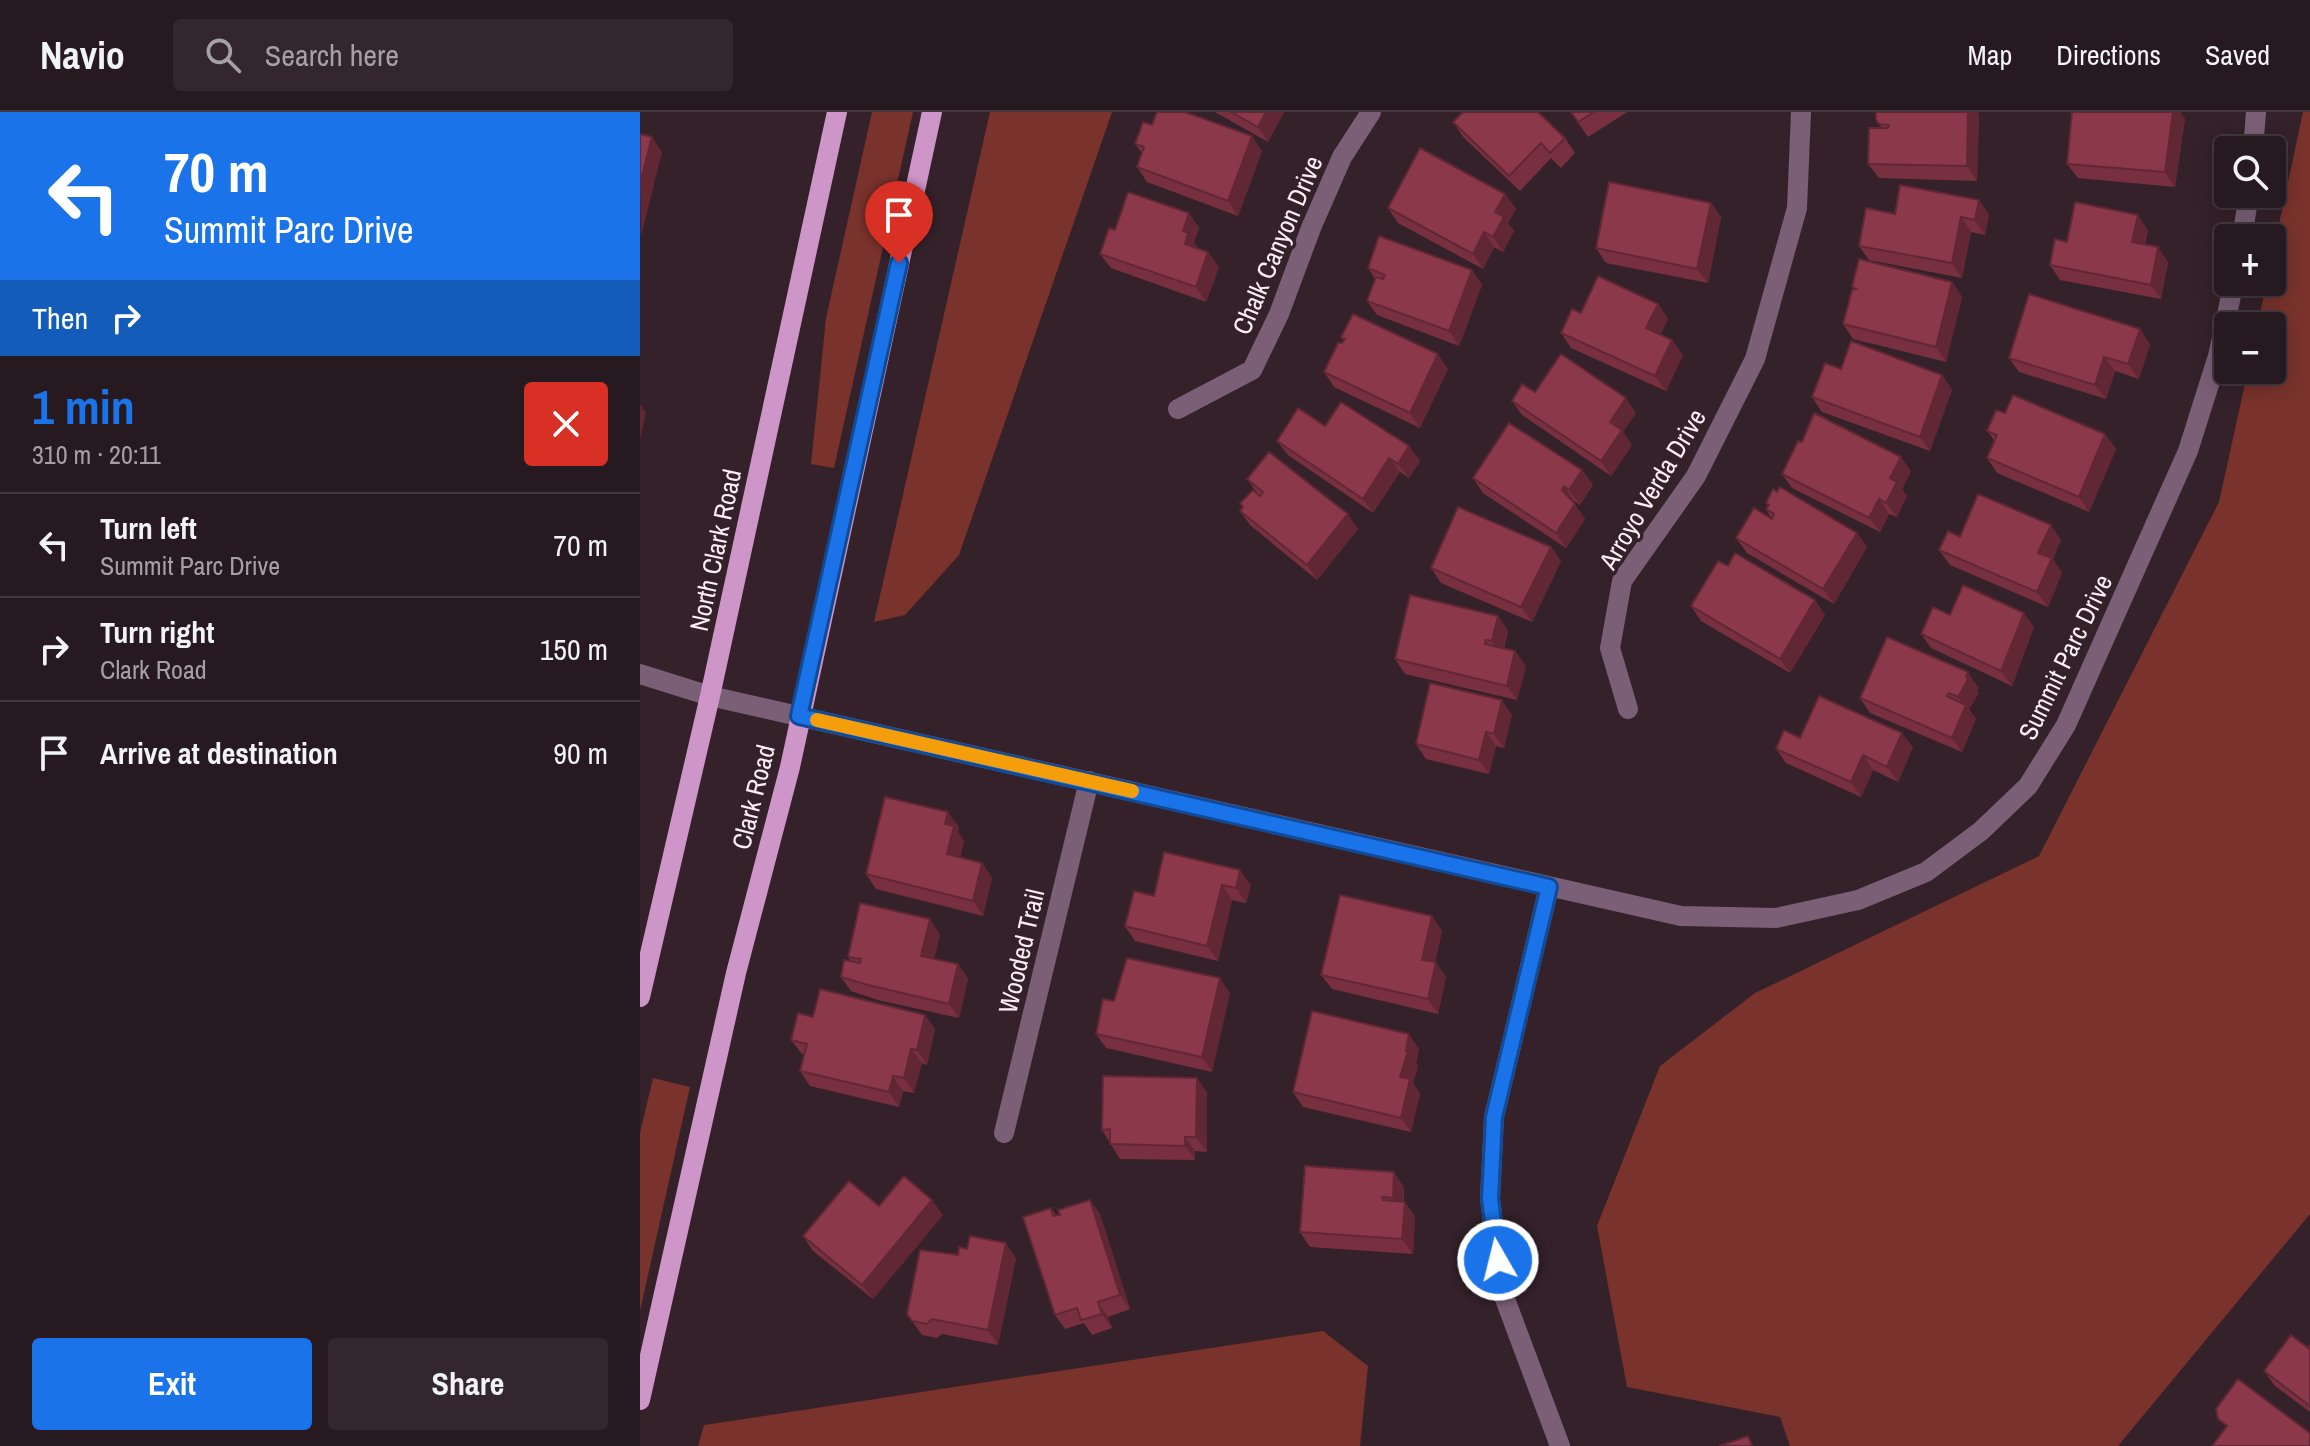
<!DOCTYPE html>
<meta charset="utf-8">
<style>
:root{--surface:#271920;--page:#33262d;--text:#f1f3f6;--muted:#a4a0a5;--line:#43383e;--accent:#1a73e8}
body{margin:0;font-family:"Archivo Narrow",sans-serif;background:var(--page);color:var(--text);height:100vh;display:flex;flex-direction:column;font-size:30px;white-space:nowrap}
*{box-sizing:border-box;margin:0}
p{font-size:26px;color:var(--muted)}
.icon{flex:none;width:44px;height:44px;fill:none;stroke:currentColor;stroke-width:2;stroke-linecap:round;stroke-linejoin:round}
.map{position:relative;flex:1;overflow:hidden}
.sheet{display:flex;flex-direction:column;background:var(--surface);width:640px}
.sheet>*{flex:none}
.top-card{background:#1a73e8;color:#fff;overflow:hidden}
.controls{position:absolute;left:1574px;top:24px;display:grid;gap:16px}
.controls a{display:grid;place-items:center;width:72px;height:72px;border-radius:8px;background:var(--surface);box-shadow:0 4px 20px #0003,0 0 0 2px var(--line);font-size:40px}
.pin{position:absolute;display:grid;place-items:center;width:68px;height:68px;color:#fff;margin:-82px -34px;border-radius:50% 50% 50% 0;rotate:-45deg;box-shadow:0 0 8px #0007}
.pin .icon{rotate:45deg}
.me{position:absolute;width:88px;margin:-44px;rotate:352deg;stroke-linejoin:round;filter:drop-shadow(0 0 6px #0008)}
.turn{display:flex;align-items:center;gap:28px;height:168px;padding:0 32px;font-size:36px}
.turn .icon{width:104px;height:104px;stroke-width:2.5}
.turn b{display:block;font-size:56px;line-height:68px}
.then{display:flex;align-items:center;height:76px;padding:0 32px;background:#0003;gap:16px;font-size:30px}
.round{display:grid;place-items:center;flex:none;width:84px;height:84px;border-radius:8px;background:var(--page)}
.headline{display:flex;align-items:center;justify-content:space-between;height:136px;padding:0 32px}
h1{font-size:48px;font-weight:700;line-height:60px;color:var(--accent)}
.action{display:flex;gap:16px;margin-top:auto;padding:16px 32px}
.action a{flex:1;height:92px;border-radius:8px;background:var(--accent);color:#fff;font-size:32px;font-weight:700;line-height:92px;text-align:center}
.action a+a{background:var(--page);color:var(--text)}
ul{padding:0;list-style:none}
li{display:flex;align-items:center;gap:24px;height:104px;padding:0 32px;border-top:2px solid var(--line)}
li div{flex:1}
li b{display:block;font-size:30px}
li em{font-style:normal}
header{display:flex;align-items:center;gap:48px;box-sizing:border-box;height:112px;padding:0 40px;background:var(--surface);border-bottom:2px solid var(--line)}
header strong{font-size:38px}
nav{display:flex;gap:44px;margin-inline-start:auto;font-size:28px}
.search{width:560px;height:72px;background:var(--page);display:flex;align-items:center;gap:20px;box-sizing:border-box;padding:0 28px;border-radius:8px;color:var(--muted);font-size:30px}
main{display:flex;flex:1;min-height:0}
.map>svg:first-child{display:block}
.green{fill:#79322c}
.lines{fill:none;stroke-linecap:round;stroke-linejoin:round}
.minor{stroke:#7b5f77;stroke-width:20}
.major{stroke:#ce95c8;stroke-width:20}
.wall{fill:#783040}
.shaded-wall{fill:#612734}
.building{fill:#8b384b;stroke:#612734;stroke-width:2}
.route-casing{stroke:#114b97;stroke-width:20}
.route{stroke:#1a73e8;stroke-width:14}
.slow{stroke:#f59e0b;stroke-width:14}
.labels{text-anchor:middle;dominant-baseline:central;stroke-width:7;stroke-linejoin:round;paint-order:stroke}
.street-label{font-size:26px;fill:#fceef4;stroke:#34212a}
</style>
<header>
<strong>Navio</strong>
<div class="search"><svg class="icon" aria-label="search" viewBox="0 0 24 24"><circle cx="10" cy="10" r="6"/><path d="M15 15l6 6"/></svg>Search here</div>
<nav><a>Map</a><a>Directions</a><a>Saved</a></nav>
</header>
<main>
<section class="sheet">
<div class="top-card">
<div class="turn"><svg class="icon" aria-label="left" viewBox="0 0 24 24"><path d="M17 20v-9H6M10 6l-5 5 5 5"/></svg><div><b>70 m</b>Summit Parc Drive</div></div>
<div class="then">Then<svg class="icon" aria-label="right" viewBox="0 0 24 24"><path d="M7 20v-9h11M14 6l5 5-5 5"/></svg></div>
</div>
<div class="headline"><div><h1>1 min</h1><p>310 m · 20:11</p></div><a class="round" style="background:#d93025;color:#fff"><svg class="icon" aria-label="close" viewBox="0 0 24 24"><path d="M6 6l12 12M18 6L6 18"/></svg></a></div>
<ul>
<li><svg class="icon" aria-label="left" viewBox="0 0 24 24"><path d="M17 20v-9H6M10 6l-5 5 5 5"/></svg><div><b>Turn left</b><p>Summit Parc Drive</p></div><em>70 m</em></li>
<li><svg class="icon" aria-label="right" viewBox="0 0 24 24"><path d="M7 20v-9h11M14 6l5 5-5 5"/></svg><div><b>Turn right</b><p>Clark Road</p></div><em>150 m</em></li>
<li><svg class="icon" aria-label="arrive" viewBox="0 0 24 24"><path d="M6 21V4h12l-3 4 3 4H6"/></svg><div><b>Arrive at destination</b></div><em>90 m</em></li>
</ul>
<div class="action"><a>Exit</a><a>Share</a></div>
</section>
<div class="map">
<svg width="1670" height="1334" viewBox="0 0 1670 1334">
<rect width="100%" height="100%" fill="#34212a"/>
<path class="green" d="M232,0h41l-79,356 -23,-4 15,-146z
M350,0h122l-153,443 -54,60 -31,7z
M1663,0h7v1102l-192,232h-328l-10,-29 -153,-30 -30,-161 63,-160 95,-73 284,-137 180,-354 29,-132h24v-44h-15l10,-44h5v-25z
M13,966l37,9 -50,224v-178z
M683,1219l45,35 -8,80h-662l6,-21z"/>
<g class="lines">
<path class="minor" d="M1613,38l3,-38
M1602,126l7,-44
M538,297l74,-39 27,-56 32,-86 31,-71 29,-45
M0,562l70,22 971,220 95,2 82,-18 68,-28 55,-41 47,-45 38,-61 122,-274 30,-95 16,-74
M988,597l-18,-61 12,-67 74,-105 59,-117 42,-151 4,-96
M909,775l-55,230 -4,82 12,92 58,155
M364,1021l85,-352"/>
<path class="major" d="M0,885l70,-301 127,-584
M0,1288l96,-427 54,-206 142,-655"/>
</g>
<path class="wall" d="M575,0h69l-16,30z
M931,0h56l-39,25z
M1236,0h101l2,3 -2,66 -98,-3 -11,-14 14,-36 -6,-8z
M1432,0h108l5,7 -10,68 -97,-9 -11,-14z
M813,10l112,16 10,15 -14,15 -10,-10 -31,33 -57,-54z
M512,13l110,26 -24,65 -91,-34 -10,-15 5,-14 -7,-9z
M865,82l11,15 -8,14 6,8 -11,21 -9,-5 -11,22 -85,-46 -10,-15z
M1071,91l10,14 -13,66 -102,-20 -10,-15z
M549,101l10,15 -5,14 4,7 10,3 11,15 -13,35 -95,-34 -11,-14 15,-24z
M1255,102h94l-4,21 -14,-3 -9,46 -93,-18 -10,-14z
M1508,118l-3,15 23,17 -7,37 -101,-19 -10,-15 17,-23z
M728,156l104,2 10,15 -23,61 -82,-31 -10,-14 8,-22z
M1312,170l10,15 -16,65 -93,-23 -10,-15 11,-34 -2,-3z
M1018,192l10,15 -8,16 12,5 11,15 -17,36 -95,-43 -10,-15 20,-20z
M701,225l107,32 -28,59 -86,-41 -10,-15 20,-31z
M1510,232l-11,35 -24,-8 -9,28 -87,-27 -10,-14z
M1201,257l101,6 10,15 -22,61 -108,-39 -10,-15z
M895,280l101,21 -13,19 9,13 -21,31 -89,-61 -10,-14z
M1365,301l100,21 11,15 -27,63 -92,-39 -10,-15 7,-18 -7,-9z
M685,314l84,20 11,15 -11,17 -9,-6 -27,41 -85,-58 -11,-14z
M942,358l11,15 -13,20 -6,-4 -1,1 12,17 -19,29 -83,-55 -10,-15z
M1271,359l-9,18 5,7 -10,21 -8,-3 -9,18 -88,-44 -10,-14z
M607,367l111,50 -41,51 -67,-55 -10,-14 2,-4 -2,-4 17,-10z
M1126,391l91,30 10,14 -33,57 -87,-51 -11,-15 36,-19 -6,-10 2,-3z
M1320,425l101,3 -8,19 9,14 -14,34 -98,-42 -11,-15z
M911,435l10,14 -29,61 -91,-39 -10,-15z
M1088,454l87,34 10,15 -35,58 -89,-52 -10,-15z
M1310,503l84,12 -22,59 -81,-38 -10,-14z
M858,504l10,15 -4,18 11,2 11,15 -9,34 -112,-26 -10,-15z
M1338,575l-1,3 2,3 -10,16 7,10 -14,33 -92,-39 -10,-15z
M872,603l-8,33 -8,-2 -7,28 -63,-15 -10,-15z
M1160,626l113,9 -15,35 -25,-12 -12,27 -75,-34 -10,-14z
M319,715l-1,5 6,9 -4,17 22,5 10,15 -9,38 -107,-27 -10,-15z
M524,740l87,33 -5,18 -14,-3 -14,61 -83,-20 -10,-15 29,-30z
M792,804l10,15 -7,31 11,15 -8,37 -106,-25 -11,-14z
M300,822l-6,25 24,5 10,15 -9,39 -81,-18 -27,-9 -10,-14 10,-16 -3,-4z
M590,881l-18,79 -106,-24 -10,-14 18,-33z
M285,903l10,14 -8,36 -5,-2 -8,30 -11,-2 -4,16 -89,-21 -10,-15 4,-16 -2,-1 -11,-14 22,-23z
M779,937l-3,14 2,3 -5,17 7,11 -9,38 -108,-25 -10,-15z
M567,980v60l-12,-1v9l-75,-1 -18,-29z
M764,1075v15l11,14 -2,38 -103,-7 -10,-15z
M450,1088l10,14 30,95 -22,8 4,11 -20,7 -8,-12 -19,6 -10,-14 -4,-107 5,7h4z
M239,1094l64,9 -70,84 -60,-48 -10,-15z
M318,1143l58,3 -18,87 -56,-11 -5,4 -15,-3 -15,-21z
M1670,1233v67l-35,-26 -11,-15 44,-23z"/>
<path class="shaded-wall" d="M626,0h18l-16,30 -10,-15z
M1328,0h9l2,3 -2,66 -10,-15z
M1533,0h7l5,7 -10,68 -10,-15z
M612,24l10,15 -24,65 -10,-15z
M12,25l10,15 -21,85 -1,-53z
M865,82l11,15 -8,14 6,8 -11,21 -10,-15 2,-25z
M1339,88l10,14 -4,21 -10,-15z
M1071,91l10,14 -13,66 -11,-14z
M549,101l10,15 -5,14 4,6 -3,10 -10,-14 -2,-13z
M1498,103l10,15 -6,27 -10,-15z
M1321,105l10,15 -9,46 -10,-15z
M844,120l10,15 -11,22 -10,-15z
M1518,135l10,15 -7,37 -10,-14z
M568,140l11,15 -13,35 -10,-15z
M832,158l10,15 -23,61 -10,-15z
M1312,170l10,15 -16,65 -10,-15z
M1018,192l10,15 -11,24 -11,-15z
M1500,217l10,15 -11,35 -11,-15z
M1032,228l11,15 -17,36 -11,-15z
M798,242l10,15 -28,59 -10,-15z
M1464,245l11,14 -9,28 -11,-14z
M1302,263l10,15 -22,61 -10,-14z
M986,286l10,15 -13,19 9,13 -21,31 -10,-15 9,-39z
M0,292l6,9 -6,26z
M1465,322l11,15 -27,63 -10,-15z
M769,334l11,15 -11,17 -11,-14z
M1261,345l10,14 -9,18 5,7 -10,21 -11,-14 4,-25z
M749,346l11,14 -27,41 -10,-14z
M942,358l11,15 -13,20 -11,-15z
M924,374l10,15 -2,3 -10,-14z
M1239,387l10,15 -9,18 -11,-14z
M935,392l10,15 -19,29 -10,-15z
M708,402l10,15 -41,51 -10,-15z
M1411,413l10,15 -8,19 9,14 -14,34 -11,-15 1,-39z
M1217,421l10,14 -33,57 -11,-15z
M911,435l10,14 -29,61 -11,-15z
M1175,488l10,15 -35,58 -10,-14z
M1384,501l10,14 -22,59 -11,-15z
M858,504l10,15 -6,24 -10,-14z
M875,539l11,15 -9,34 -10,-14z
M1328,560l10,15 -1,3 2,3 -10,16 7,10 -14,33 -10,-14 13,-31 -7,-10z
M862,588l10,15 -8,33 -10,-14z
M846,620l10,14 -7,28 -10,-14z
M1262,621l11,14 -15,35 -11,-15z
M1223,643l10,15 -12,27 -10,-15z
M308,700l11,15 -1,5 6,9 -7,28 -10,-15 -2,-30z
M342,751l10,15 -9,38 -10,-15z
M600,758l11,15 -5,18 -10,-15z
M582,773l10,15 -14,61 -11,-15z
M792,804l10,15 -10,43 -10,-14z
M290,807l10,15 -8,36 -11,-14z
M796,850l10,15 -8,37 -10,-15z
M318,852l10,15 -9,39 -10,-14z
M580,866l10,15 -18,79 -10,-15z
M285,903l10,14 -8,36 -10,-15z
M769,922l10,15 -3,14 2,3 -5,17 7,11 -9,38 -10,-14 -1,-41z
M271,937l11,14 -8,30 -10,-15z
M253,964l10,15 -4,16 -10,-15z
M557,966l10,14v60l-11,-15z
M545,1025l10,14v9l-10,-14z
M754,1060l10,15 -1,25 -10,-14z
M292,1088l11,15 -70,84 -11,-14z
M450,1088l10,14 30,95 -10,-14z
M765,1090l10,14 -2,38 -11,-15z
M366,1131l10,15 -18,87 -10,-15z
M458,1190l10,15 4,11 -10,-14z"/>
<path class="building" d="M517,0h28l67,24 -24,65 -91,-34 7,-20 -9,-3 8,-22 9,3z
M591,0h35l-8,15z
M823,0h75l27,26 -15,15 -9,-10 -32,33 -56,-54z
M931,0h23l-16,10z
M1236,0h92l-1,54 -99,-2 1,-36h19l1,-3 -10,-1 -3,-4z
M1432,0h101l-8,60 -98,-8z
M0,22l12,3 -12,47z
M780,36l85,46 -10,18 9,5 -11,20 -9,-5 -11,22 -85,-46z
M969,70l102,21 -14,66 -101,-21z
M1260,73l79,15 -4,20 -14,-3 -9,46 -93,-17 7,-38 29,6z
M488,80l61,21 -6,18 5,2 -3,11 23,8 -12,35 -96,-33 9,-26 6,2z
M1435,90l63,13 -6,27 26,5 -7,38 -101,-20 5,-26 12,3z
M739,124l93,34 -23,61 -82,-30 9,-24 7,2 2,-4 -17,-7z
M1219,147l93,23 -16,65 -93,-23 9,-34 4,-1 -4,-2z
M958,164l60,28 -12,24 26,12 -17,36 -94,-43 11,-24 9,4z
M1389,182l111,35 -12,35 -24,-7 -9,28 -86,-27z
M713,202l85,40 -28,59 -86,-41 14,-29h4l3,-4 -4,-2z
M1211,229l91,34 -22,62 -108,-40 13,-34 16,6z
M921,242l65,44 -16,24 12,8 -21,31 -89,-60 10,-17 13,8z
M1373,283l92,39 -26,63 -92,-39 10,-23 -10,-4 9,-21 9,3z
M701,290l68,44 -11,18 -9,-6 -26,41 -86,-58 21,-33 27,18z
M1174,301l87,44 -11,21 7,4 -11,21 -7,-4 -10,19 -87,-44 16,-33 4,1z
M869,311l73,47 -13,20 -5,-4 -2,4 13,14 -19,29 -83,-55z
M629,340l79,62 -41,51 -67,-54 3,-4 -3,-4 13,-13 7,6 3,-4 -16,-13z
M1140,375l77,46 -34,56 -87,-51 18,-30 18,11 2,-5 -8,-5 3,-4 -3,-2 7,-14 4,3z
M1338,382l73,31 -13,28 14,5 -15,34 -98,-42 9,-19 12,6z
M818,395l93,40 -30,60 -90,-39z
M1095,441l80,47 -35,59 -89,-53 27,-45 10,5z
M1323,473l61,28 -23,58 -80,-37 12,-27 17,8z
M770,483l88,21 -6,25 -6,-1 -1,4 30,7 -8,35 -112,-27z
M1247,525l81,35 -2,5 3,1 -11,19 -9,-4 -2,3 19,9 -14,33 -92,-40z
M790,571l72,17 -8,34 -8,-2 -7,28 -63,-16z
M1179,584l83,37 -15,34 -24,-12 -12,27 -75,-33 8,-19 16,8z
M245,685l63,15 -3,12 9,2 -7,28 35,9 -9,38 -107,-27z
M524,740l76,18 -4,18 -14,-3 -15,61 -82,-20 9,-35 20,5z
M700,783l92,21 -10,44 14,2 -8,37 -107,-24z
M220,791l70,16 -9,37 37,8 -9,40 -81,-19 -27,-8 3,-17 16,3 1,-4 -13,-2z
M487,846l93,20 -18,79 -106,-23 7,-35 11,2z
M180,877l105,26 -8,35 -6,-1 -7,29 -11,-2 -4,16 -89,-21 7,-27 -16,-4 7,-27 15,4z
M672,899l97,23 -3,17h2l-8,26 10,2 -9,39 -108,-26z
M463,964l94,2 -1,59h-11v9l-75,-2v-15l-8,1z
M665,1054l89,6 -1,26 -11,-1 1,3 22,2 -3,37 -102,-7z
M264,1064l28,24 -70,85 -59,-49 46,-55 30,25z
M450,1088l30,95 -22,7 4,12 -21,6 -4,-12 -22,7 -32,-98 28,-9 2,8 7,-1 -2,-5z
M330,1124l36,7 -18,87 -56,-11 -5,5 -15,-3 -5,-7 13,-64 38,5 1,-8 8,2z
M1651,1223l17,13 2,-3v61l-46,-35z
M1598,1267l72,54v13h-98l15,-20 -9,-7 -2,-10z
M1108,1324l4,10h-33z"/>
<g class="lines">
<g class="route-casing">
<path id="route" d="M259,151l-100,453 750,171 -55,230 -4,82 8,61"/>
</g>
<use href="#route" class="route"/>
<path class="slow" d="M177,608l315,71"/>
</g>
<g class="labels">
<g class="street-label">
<text transform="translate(637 133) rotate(-67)">Chalk Canyon Drive</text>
<text transform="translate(1012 377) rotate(-59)">Arroyo Verda Drive</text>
<text transform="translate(75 438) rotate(-78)">North Clark Road</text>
<text transform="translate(1425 545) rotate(-64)">Summit Parc Drive</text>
<text transform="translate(113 685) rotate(-76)">Clark Road</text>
<text transform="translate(381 839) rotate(-77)">Wooded Trail</text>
</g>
</g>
</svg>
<div class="controls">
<a><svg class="icon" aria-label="search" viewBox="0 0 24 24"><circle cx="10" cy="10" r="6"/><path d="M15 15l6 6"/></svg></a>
<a>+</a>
<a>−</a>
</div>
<div class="pin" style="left:259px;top:151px;background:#d93025"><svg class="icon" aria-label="arrive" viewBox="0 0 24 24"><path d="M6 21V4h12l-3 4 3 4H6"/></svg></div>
<svg class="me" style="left:858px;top:1148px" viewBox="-20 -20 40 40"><circle r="17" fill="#1a73e8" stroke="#fff" stroke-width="3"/><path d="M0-11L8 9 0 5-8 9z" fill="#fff"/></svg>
</div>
</main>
